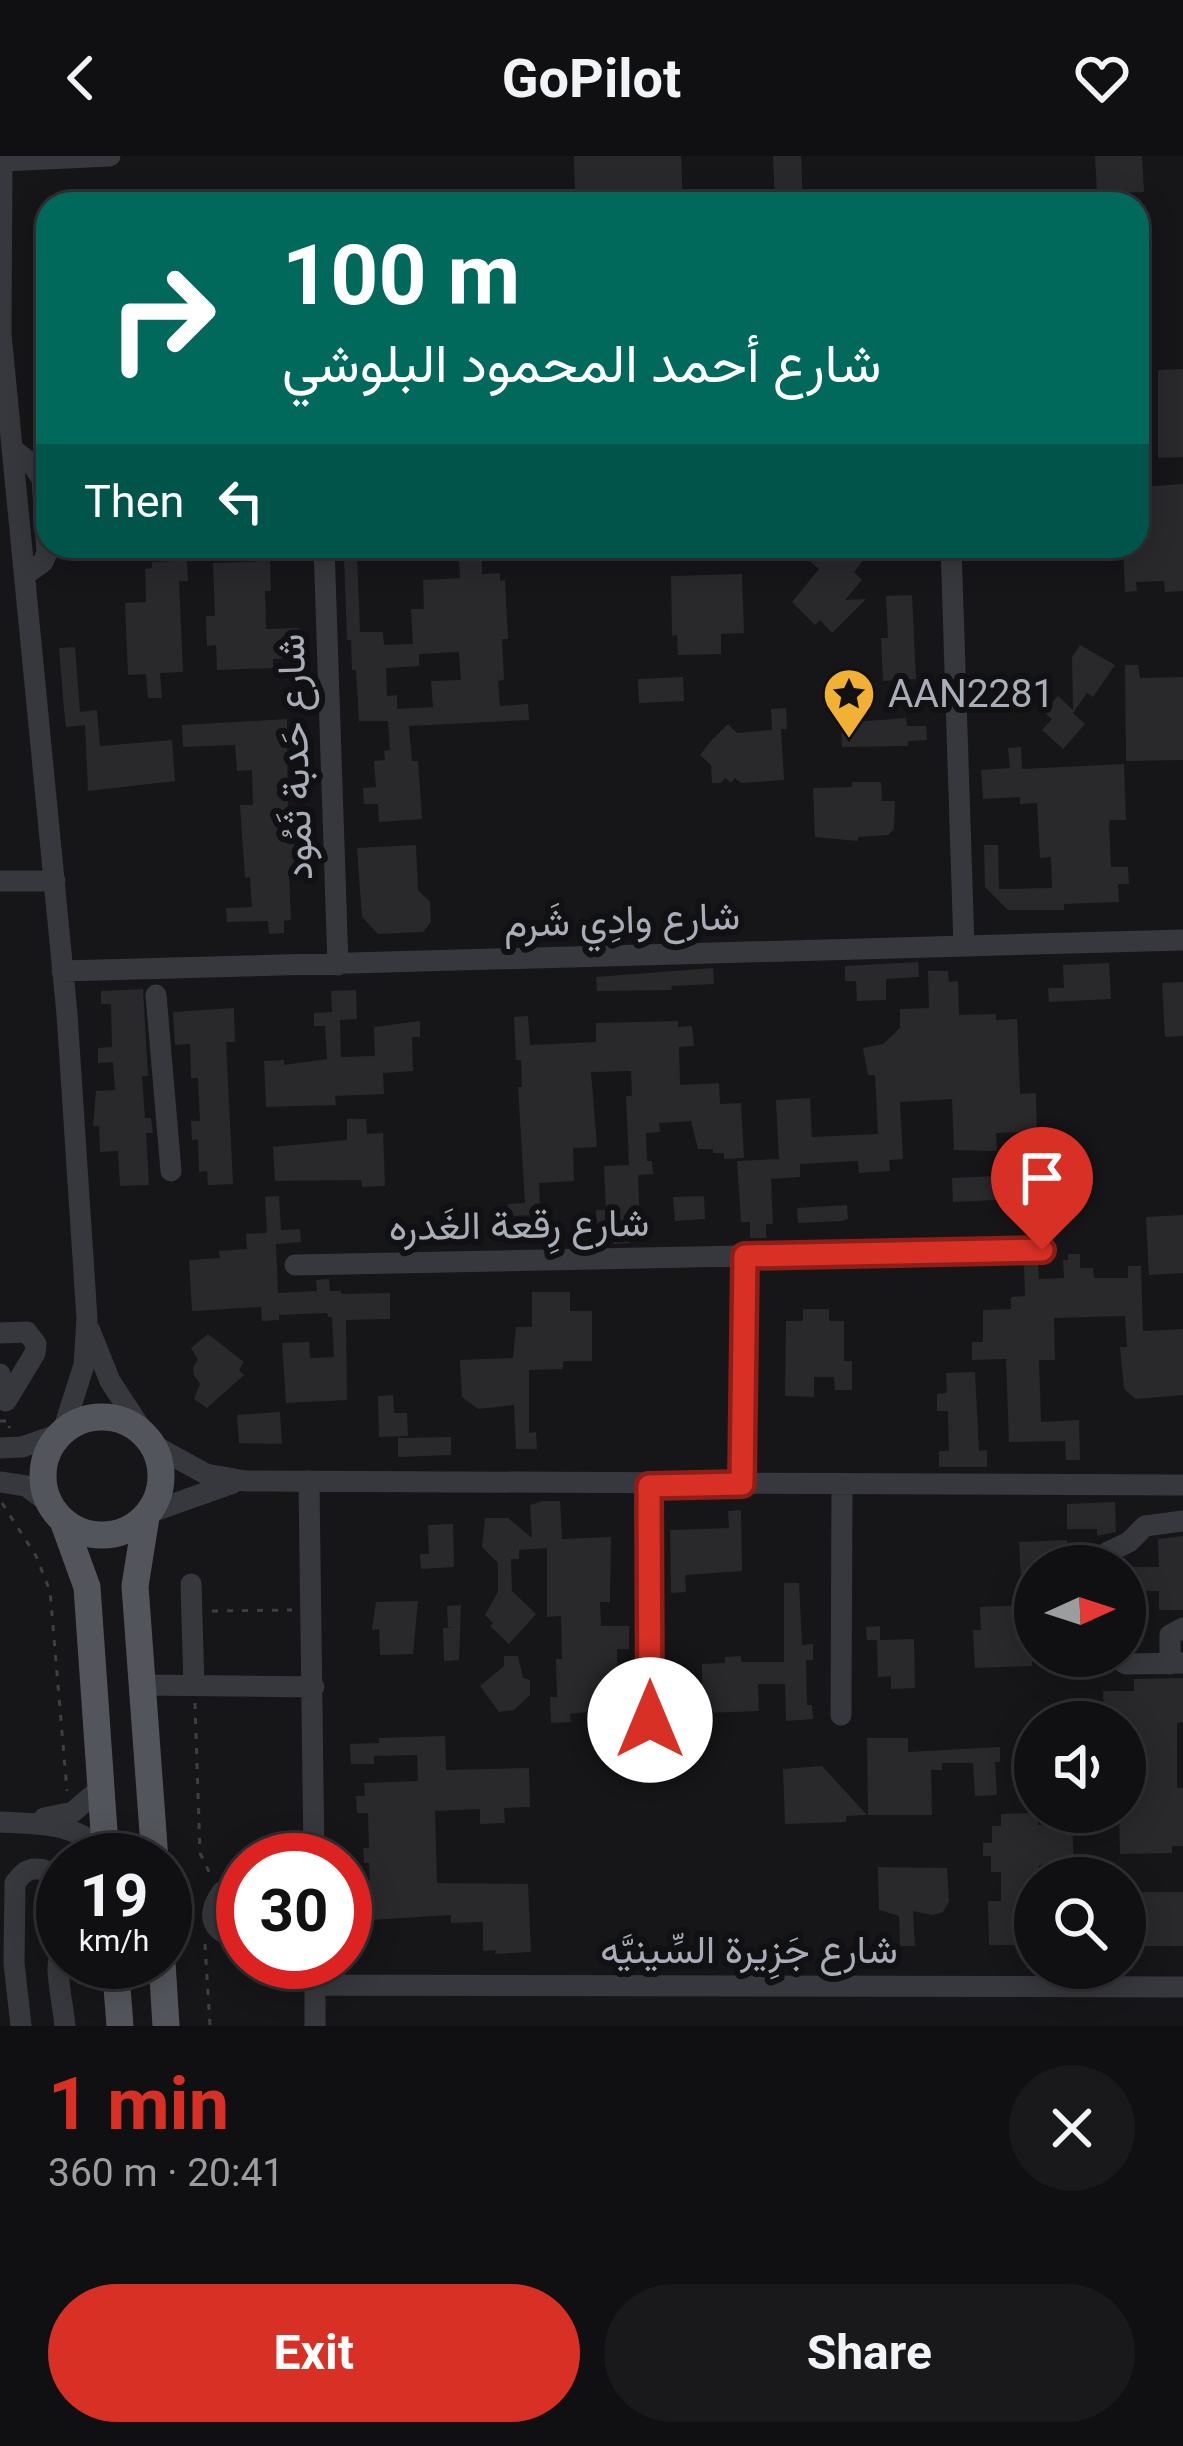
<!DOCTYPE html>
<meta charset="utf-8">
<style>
:root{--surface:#101012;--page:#19191b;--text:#f1f3f6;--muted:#9c9d9f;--line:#303032;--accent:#d93025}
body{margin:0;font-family:Roboto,Vazirmatn,sans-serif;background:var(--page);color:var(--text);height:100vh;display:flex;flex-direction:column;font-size:45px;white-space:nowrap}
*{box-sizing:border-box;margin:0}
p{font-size:39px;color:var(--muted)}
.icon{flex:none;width:66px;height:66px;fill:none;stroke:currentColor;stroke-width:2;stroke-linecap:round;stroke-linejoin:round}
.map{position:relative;height:1870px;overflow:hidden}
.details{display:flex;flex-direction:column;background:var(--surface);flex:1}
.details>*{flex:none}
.hud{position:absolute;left:36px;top:36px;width:1113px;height:366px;border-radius:36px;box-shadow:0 6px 30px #0003,0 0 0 3px var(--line);background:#00695c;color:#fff;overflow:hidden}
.needle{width:78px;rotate:87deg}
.controls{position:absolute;left:1014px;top:1389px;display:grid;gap:24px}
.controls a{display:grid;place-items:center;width:132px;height:132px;border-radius:50%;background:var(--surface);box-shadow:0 6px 30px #0003,0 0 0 3px var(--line);font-size:60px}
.speed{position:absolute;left:36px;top:1677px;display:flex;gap:24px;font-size:60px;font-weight:700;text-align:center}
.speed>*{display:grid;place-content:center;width:156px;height:156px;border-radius:50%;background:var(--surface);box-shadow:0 6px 30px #0003,0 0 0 3px var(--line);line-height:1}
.speed small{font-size:30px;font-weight:400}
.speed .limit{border:18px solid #d22;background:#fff;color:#111}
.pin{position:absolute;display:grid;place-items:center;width:102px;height:102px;color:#fff;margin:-123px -51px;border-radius:50% 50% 50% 0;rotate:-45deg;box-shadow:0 0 12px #0007}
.pin .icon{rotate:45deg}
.me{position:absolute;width:132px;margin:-66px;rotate:0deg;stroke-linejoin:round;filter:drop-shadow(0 0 9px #0008)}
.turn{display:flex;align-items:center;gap:42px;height:252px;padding:0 48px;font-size:54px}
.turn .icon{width:156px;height:156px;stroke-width:2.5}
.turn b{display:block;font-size:84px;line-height:102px}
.then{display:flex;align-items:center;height:114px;padding:0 48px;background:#0003;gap:24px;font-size:45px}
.round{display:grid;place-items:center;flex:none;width:126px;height:126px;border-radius:63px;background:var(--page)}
.summary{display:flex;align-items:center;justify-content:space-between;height:204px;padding:0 48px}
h1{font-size:72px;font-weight:700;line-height:90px;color:var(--accent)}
.button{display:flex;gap:24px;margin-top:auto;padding:24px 48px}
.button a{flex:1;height:138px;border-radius:72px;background:var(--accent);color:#fff;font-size:48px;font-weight:700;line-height:138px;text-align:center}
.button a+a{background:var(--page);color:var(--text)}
header{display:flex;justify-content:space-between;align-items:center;height:156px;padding:0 48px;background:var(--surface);font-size:54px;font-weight:700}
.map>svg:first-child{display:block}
.building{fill:#29292c;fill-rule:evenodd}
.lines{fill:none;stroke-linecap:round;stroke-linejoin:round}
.path{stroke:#3d3f44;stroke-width:3;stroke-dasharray:6 9;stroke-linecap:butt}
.minor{stroke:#37383d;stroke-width:21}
.major{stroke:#53555c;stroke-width:27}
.route-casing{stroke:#8d1f18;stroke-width:30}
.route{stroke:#d93025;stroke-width:21}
.labels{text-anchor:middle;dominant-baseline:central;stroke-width:12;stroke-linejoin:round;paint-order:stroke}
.poi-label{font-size:39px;fill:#a8adb8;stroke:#111113;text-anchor:start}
.street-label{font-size:39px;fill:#a8adb8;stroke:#111113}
</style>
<header><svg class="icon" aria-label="back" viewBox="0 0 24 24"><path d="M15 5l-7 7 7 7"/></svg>GoPilot<svg class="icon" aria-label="heart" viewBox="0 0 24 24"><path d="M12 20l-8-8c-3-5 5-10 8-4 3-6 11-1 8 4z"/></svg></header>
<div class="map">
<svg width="1183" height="1870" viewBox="0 0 1183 1870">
<rect width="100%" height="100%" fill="#161618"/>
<path class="building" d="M574,0h107l2,48h-121l-1,-12h14z
M773,0h28l2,48h-28z
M1095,0h47l2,36 -47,2z
M1183,213v88l-25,1v-88z
M1183,328v107l-18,1 -1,-11 -28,1 1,9 -12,1 -2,-44 14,-1v-60z
M805,390h48l13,11 -12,15 8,8 -17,20 21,-1 -34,34 -12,-13 -5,5 -23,-23 27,-33 -8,-7 6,-7z
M186,392l2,33h-9l4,91 -23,1 2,25h-14l-2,-24 -18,1 -3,-72 21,-1 -1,-33 7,-1v-6l22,-1 -1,-12z
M344,400h13l3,76h23l1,13 29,-1 -2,-35h13l-1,-29 37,-2 -1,-19 23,-1v16l18,-1v8l5,-1 3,59h-6l2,41 -6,1 2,25 28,-2 1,16 -120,6 3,35h6l4,58 -43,3 -1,-18h-14l-1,-16 13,-1 -2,-26 11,-1 -1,-9 6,-1 -2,-29h-29l-3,-51h-4l-1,-30h-4zM459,496l2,28 -30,1 2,26 -36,2v-14l-10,1 -1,-28 33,-2v-12z
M270,405l1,30h-6l1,38 33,-1 2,30 -28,1v9l-56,2 -1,-25 -9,1 -1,-30h9l-2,-53z
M742,418l2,59 -23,1v20l-43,1 -1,-20 -5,1 -1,-60z
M912,439l4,84 -33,2 -2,-43h7l-2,-42z
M1080,489l35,20 -22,32 -6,-4 -14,20 12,11 -22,25 -21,-19 10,-11 -8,-7 14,-16 15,14 -1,-53z
M75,491l5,65 17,-2 3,36 72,-6 3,41 -87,10 -3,-66 -19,2 -2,-17 -5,-62z
M1125,509h13l2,13 43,-1v83l-57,1z
M683,521l1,24 -45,2 -1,-24z
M786,552l1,21h-6l3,51 -43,3 -6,-5 -4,5 -6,-5 -4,5h-9l-1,-18 -11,-10 10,-13 18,-18 9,9 35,-3 -1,-21z
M906,562l1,8h19l1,14 -19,1v5l-66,1 -1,-24z
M287,563l1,105h5l3,50h-7l2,46 -7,1v12l-15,1 -1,-13 -41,1 -1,-14 26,-1 -2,-30 -5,1 -5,-73h13l-1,-35 -15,1 -2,-26 -52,2 -1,-22z
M1021,591l1,22 102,-5 2,56h-16l-1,4 2,43h17l1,17h-11l1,18 -55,2v6h-56l-23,-23 -1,-42h14l1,44 53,-1 -1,-31 -11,1 -3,-55 -17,1v-7l-37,2 -2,-29 29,-2 -2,-20z
M852,626h29l1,19h13l-1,28 -6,6 -30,2v4l-43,-4 -2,-49 39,-1z
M416,689l2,45 12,12 1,20 -8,10 -45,2 -16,-17 -5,-69z
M918,806l1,15 -33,2v21l-29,1 -1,-20h-11v-15z
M1109,807l2,36 -62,3 -1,-14h16l-1,-23z
M713,812l1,16 -43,2 1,4 -75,1 -1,-14z
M928,815h20l1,11 9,-1 1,34 37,-1v6l21,-1 3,75 16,-1 1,52 -12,1v-14l-29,1 1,18 -43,-1 -2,-51 -52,3 3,57 -14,1 1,11 -31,2 -1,-12 -58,3v13l-29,2 2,45h-7v14h-16v-16h-9l-4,-61 42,-2 -3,-59 34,-2 2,39 66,-3 -3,-59h-7l-5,-27 20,-4 17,-16v-19l29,-1z
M1183,826v54l-18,1 -3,-54z
M143,833l5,87h-6l3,42h6l2,15h-7l3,52 -29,1 -2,-35 -18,1 -1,-26h-6l3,-35 19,-1 -2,-28 -15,1v-15l14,-1 -1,-43h-10v-13z
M356,834l1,29 -17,1 1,37 34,-1 -1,-29 46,-6v16h-8l1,34 -30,2 1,21 -49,2 1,9 -70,2 -2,-46 20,-1v5l43,-6 -2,-33h-11v-13l18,-1 -1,-21z
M234,852l1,34h-9l7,142 -25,1 -1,-14 -8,1 -1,-33 -6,1 -1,-19h9l-2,-43h-7l-1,-34 -15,1 -2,-33z
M528,860l2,29 66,-3v-19l82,-2v6l14,-1 2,20 -15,1 1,38 39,-2 1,21 21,-1 3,55 -20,1v-6h-11v-4h-15l-7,-28 -32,2 1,9 -14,1 1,28h5l1,13 -15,1 2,53h-11l1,15 -16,1 -1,-16h-16l-1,-18h10l-2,-44 25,-1 -3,-69h6l-1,-25 -40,1 6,75 -24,1 1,33 -35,2 1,32 -32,1v-12l17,-1 -7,-116h4l-1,-27h-5l-2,-43z
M347,963h19l1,15 16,-1 2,53 -23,1 -1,-7 -86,1 -2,-34 74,-7z
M995,1020l1,24 -43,2 -1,-24z
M279,1040l2,34 19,-1 1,13 -25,2 2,49 39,-2 -1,-11 13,-1 1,12h11v3l49,-1v26l-44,1 1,80 -61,3 -4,-60 27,-1 1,16 24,-1 -2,-40h-4l-1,-4 -48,2v5l-17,1 -1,-14 -69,4 -3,-51 31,-2 -1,-7 28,-2 -1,-15 21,-1 -2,-36z
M704,1040l1,23 -30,2 -2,-24z
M847,1049l1,14 -5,2 -45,2 -1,-15z
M1183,1059v58l-34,2 -3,-58z
M1068,1098h12v14h13l1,10h34v-12h13l2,65 40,-2v66l-47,4 -12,-10 -4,-42h7l-2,-31 -71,2 1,42h-16l2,62 38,-2 1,40h-14l-1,-19 -56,1 -3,-83 -34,1v-18h11v-32l28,-1v-12l14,-1 -1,-31h14l1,14 25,-1 -1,-18h5z
M532,1136h38v19h22v50h-29v8l-34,1v63l7,-1 1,17h-21l-2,-44 -36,4 -16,-12 -2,-37 53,-2 3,-31h16z
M803,1153h26v12h15v40h8v29h-17l-1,-13h-20v20l-29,-1 1,-75h17z
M208,1178l36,28 -5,8 5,5 -37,33 -13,-9 6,-15 -6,-9 -1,-8 5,-7 -7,-12z
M975,1216l4,79 8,-1v17h-48v-16h10l-1,-40h-11v-17l10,-1 -1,-20z
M393,1239l1,18h13l1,23 -29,1 -1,-41z
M280,1256l2,32 -43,-1 -2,-28z
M451,1281v18l-53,2v-19z
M543,1345h17l2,38 49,-2 -1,65h-10l1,24h28v23h-12l2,59 -49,6 1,8 -20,1 -1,-26h7l-1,-38h6l-1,-43 -14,1v-69l-28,2v9h-8l1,32 24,23 -27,30 -19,-18 3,-3 -8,-8 13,-23v-29l-16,-16 3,-29h23l24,20 -2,-33z
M1115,1346l1,30 -19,4v-7h-30v-25z
M741,1354l1,61 -57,4 1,17 -15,1 -1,-63 59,-2 -1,-17z
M453,1368l1,43 -33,2 -1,-15h9l-1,-29z
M1183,1380v74h-24v-19h-34v-24h34l-1,-28z
M1067,1384l1,26h-33v13h-14l-2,-37z
M784,1427h15l3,62 11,-1v16h-7l1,45h5l1,14 -27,2 -1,-37h-27l1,27 -57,2v-49l23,-1v-6l16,-1v6h43z
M418,1445l-5,53 -33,1 -1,-26 -7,1 4,-28z
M461,1449l-2,55 -15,1 -1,-33 12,-1h-7l-1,-21z
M1025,1449l1,27h6v34l-57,2 -2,-38h8l-1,-23z
M880,1470v14l34,-1 1,49 -24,1v-13l-13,1 -1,-37h-10l-1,-13z
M504,1500h14l5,22 7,2v15l-16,15 -15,2 -19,-26 24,-20z
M1183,1522v44l-6,1v65h6v58h-11v7l-52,1 -1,-42h6v-90h-21l-1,-31h31v-12z
M445,1580l1,34 83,-2 1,39 -26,1 1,15 -25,1v-15l-45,2 2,72 91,1 3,68 -36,2 1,-4 -13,1v-29l-32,1v-8l-82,5v-14l-10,1 -1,-20h12l-1,-24h-5l-1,-15h6l-1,-35h-11l-1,-17h9l-1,-13 54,-2 -1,-26 -43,1v8h-23l-1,-20 29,-1v-5z
M867,1582h41v14l92,-5v15h-5l2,33 -22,1 -2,-33h-31v7h-11l1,45h-64z
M822,1610l45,49 -21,1v6l-61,2 -2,-55z
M1038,1657v12l34,-1 2,39 -35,2v13h-4v67h-46l-1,-44h13v-29h-10v-16h-8v-13h9v-17h9v-12z
M878,1711l69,1 2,34 -6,10 -10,3 -20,-4 2,35h-15l-1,-30 -20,-6z
M1138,1736h45v54h-45z"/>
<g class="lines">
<path class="path" d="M0,1265h10l-1,7
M2,1347l34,53 14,35 17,200
M212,1455l80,-1
M195,1547l5,150 11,23
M205,1788l5,82
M78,1808l1,20"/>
<path class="minor" d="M2,0l-1,178 66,680 20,305 -3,46 -21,66
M2,5l108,-5
M12,293l20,15 10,15 5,74 -4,9 -18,13
M324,390l14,419
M951,390l13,400
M0,725h55
M62,815l1121,-31
M156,839l15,176
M295,1109l746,-15
M90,1175l20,50 36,55
M0,1177l27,-1 9,12 -1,9 -29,48 -4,-2 -2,-25
M153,1289l53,29 40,7 937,4
M0,1292l22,-1 38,-13
M309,1325l5,379
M0,1326l26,4 23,17
M742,1328l3,-228
M649,1329l1,234
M151,1356l82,-29
M1105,1410l3,-14 21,-10 16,-16 38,-5
M191,1428l3,102
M1114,1500l12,8 57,-1
M1170,1508v-29l13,-7
M143,1529l171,2
M841,1559l1,-230
M44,1662l29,-6 28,-24
M0,1666c40,2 78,0 106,33
M243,1735l-21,1c-18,25 -9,43 21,45
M315,1829l868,2
M21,1870l-7,-63 1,-80c6,-8 12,-15 22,-14 36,0 21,78 21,101 1,19 5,37 7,56
M315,1870v-64"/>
<path class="major" d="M43 1320a59 59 0 1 1 118 0a59 59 0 1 1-118 0Z
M146,1361l-11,69 20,274
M63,1365l24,66 19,273
M115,1806l5,64
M162,1806l4,64"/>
</g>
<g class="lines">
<g class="route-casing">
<path id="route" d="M650,1564l-1,-234 93,-2 3,-228 297,-6"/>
</g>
<use href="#route" class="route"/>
</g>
<defs>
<g id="sight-pin" transform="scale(2.7)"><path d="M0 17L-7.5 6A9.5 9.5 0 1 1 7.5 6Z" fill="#f2b134" stroke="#111113"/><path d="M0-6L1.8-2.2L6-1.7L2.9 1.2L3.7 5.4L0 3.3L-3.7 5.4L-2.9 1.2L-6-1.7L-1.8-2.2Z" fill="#111"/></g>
</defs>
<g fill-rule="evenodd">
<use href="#sight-pin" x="849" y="538"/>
</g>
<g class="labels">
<g class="poi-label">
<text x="888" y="538">AAN2281</text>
</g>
<g class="street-label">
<text transform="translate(295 601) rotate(-92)">شارع حَدبة ثَمُود</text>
<text transform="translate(622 764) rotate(-2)">شارع وادِي شَرم</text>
<text transform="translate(519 1069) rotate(-1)">شارع رِقعة الغَدره</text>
<text x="749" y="1794">شارع جَزِيرة السِّينيَّه</text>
</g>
</g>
</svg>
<div class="controls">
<a><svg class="needle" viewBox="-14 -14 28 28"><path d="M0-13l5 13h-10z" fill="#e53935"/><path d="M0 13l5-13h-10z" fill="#9c9d9f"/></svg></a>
<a><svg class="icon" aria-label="sound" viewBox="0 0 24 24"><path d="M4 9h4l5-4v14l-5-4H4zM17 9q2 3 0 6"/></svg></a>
<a><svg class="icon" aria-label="search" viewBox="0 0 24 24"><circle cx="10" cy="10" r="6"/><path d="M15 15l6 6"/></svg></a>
</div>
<div class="speed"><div>19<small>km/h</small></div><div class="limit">30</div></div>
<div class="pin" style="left:1042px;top:1094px;background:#d93025"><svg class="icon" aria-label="arrive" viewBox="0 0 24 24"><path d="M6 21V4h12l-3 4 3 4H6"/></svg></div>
<svg class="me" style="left:650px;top:1564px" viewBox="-20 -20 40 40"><circle r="19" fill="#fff"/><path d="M0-13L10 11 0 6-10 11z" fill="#d93025"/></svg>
<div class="hud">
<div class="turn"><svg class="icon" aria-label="right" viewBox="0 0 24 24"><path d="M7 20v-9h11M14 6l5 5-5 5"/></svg><div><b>100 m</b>شارع أحمد المحمود البلوشي</div></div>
<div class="then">Then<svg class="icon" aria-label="left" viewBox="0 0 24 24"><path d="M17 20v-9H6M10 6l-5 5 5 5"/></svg></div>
</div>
</div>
<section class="details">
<div class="summary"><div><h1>1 min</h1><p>360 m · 20:41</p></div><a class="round"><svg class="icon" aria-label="close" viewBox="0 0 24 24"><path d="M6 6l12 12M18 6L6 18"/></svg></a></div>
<div class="button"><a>Exit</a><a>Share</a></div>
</section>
